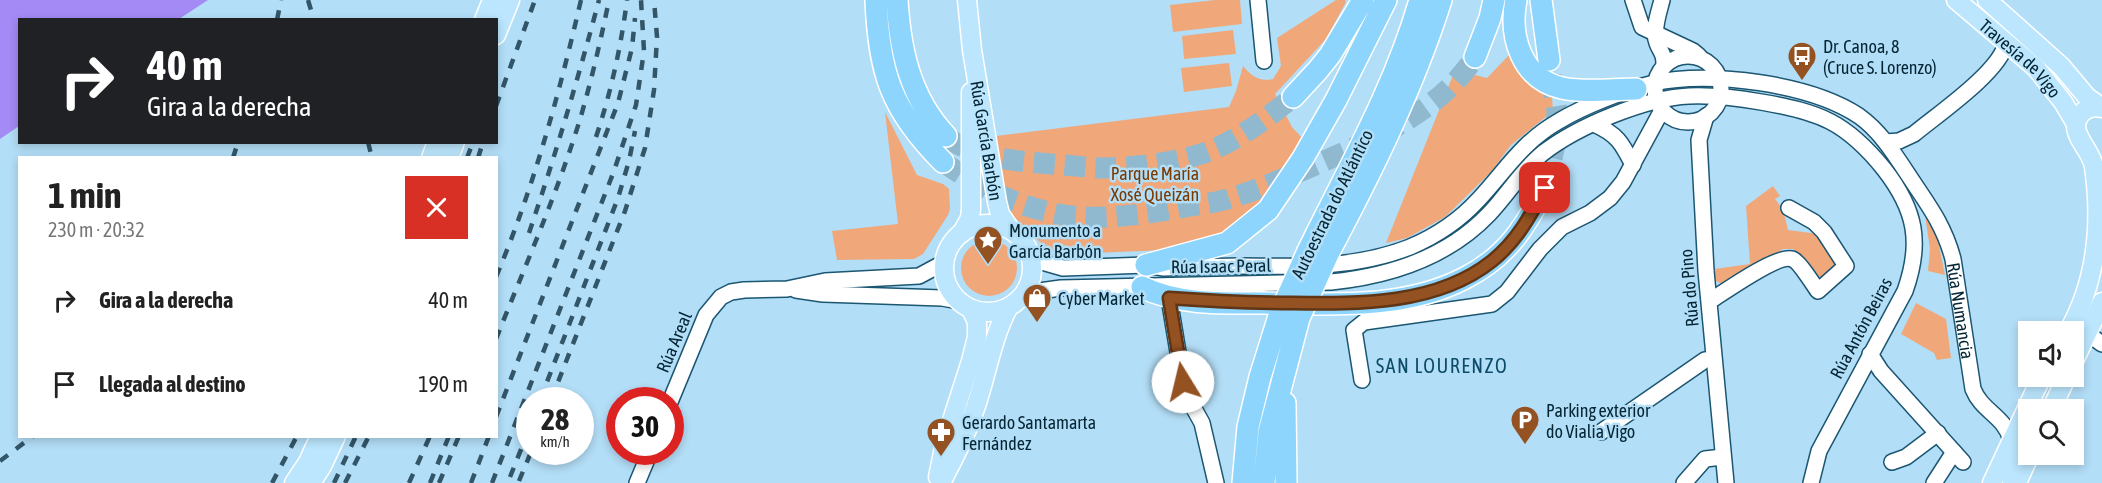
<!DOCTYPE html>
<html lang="es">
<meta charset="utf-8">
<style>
:root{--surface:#fff;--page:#f2f2f2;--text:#222;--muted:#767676}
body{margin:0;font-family:"Asap Condensed",sans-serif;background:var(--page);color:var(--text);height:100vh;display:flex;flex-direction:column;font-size:22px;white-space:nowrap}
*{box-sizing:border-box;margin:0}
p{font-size:20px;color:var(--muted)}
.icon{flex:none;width:33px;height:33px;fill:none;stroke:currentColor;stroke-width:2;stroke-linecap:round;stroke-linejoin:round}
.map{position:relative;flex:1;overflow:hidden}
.panel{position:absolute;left:18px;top:156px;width:480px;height:282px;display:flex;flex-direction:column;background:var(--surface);border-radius:0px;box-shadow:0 3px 9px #0003}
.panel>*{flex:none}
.guide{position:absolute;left:18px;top:18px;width:480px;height:126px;border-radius:0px;box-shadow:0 3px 9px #0003;background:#202124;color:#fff;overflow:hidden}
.fabs{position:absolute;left:2018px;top:321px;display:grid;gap:12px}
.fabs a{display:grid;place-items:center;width:66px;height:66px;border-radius:0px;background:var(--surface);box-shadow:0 3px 9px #0003;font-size:30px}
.speed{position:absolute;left:516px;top:387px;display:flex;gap:12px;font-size:30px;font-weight:700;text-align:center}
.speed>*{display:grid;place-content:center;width:78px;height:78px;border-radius:50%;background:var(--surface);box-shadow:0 3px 9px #0003;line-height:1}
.speed small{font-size:15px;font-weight:400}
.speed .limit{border:9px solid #d22;background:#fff;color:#111}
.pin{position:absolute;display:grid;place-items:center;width:51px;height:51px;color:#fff;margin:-26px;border-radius:12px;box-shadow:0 3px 9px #0006}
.me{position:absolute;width:66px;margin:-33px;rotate:351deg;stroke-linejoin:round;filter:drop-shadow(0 0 4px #0008)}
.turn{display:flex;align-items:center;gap:21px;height:126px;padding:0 30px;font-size:27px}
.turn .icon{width:78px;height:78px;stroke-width:2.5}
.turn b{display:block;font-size:42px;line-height:51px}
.round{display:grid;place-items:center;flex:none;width:63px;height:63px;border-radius:0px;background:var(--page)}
.overview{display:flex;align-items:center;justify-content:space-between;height:102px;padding:0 30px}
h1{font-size:36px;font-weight:700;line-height:45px}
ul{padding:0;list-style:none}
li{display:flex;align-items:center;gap:18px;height:84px;padding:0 30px}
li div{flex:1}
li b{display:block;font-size:22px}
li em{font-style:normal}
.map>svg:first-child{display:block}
.green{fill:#f0a87a}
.water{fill:#a38af4}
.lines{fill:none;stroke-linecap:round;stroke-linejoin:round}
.highway-tunnel{stroke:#90b9d0;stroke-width:21;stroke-dasharray:21 10;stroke-linecap:butt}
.minor-casing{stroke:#1b5672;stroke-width:18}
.major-casing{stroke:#fff;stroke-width:21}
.highway-casing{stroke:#fff;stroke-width:24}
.minor{stroke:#fff;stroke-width:15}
.major{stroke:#bbe6fd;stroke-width:18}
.highway{stroke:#8dd5fc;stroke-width:21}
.rail{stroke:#325567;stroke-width:4.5;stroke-dasharray:10 10;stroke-linecap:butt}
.highway-bridge-casing{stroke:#fff;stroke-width:24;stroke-linecap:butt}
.highway-bridge{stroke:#8dd5fc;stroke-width:21}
.route-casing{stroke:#603515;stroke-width:15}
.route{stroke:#945121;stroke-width:10}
.labels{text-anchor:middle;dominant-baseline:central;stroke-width:5;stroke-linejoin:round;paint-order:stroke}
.poi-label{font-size:18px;fill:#042534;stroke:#b3def7;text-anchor:start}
.street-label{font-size:18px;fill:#042534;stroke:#b3def7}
.park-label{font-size:18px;fill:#7a3900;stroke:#b3def7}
.neighbourhood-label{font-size:20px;letter-spacing:1.5px;fill:#0d4c68;stroke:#b3def7}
</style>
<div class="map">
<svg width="2102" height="483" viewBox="0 0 2102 483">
<rect width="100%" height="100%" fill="#b3def7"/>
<path class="green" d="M1215,0h25l2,24 -69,8 -3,-27z
M1336,0h9l1,2 -20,37 -51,55 17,33 11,12 -40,61 -38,31 -26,11 -33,8 -72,3 -40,-2 -8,-3 -33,-32 -10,-21 -7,-59 233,-29 7,-16 7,-25c9,10 15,16 30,13l8,-13 -4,-28z
M1233,30l3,24 -52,5 -2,-23z
M1510,54c10,19 24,32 42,43l1,14 -42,34 -20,27 -46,45 -38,21 -21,5 69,-173 32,8z
M1229,63l3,23 -48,6 -3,-24z
M885,112l32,63 26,9 6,5 1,20 -2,6 -25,39 -9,5 -77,1 -5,-29 66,-7z
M1773,186l7,10 -5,3 8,10 5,21 31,4 20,26 -16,19h-5l-25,-30h-10l-57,37 -10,-5 -2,-12 36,-5 -4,-58z
M1925,215l12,21 8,39 -17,-4 2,-22z
M961 268a28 28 0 1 1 56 0a28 28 0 1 1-56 0Z
M1916,303l30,16 5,39 -14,2 -3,-7 -33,-19z"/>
<path class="water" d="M0,0h208l-29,19 -159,1 -1,106 -19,13z"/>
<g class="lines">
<path class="highway-tunnel" d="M946,136c27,24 82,26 118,29 13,1 27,3 41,3 32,-1 68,-5 99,-15 33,-12 62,-34 89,-56
M943,162c37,26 71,43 115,52 42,8 86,0 127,-7 15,-3 31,-4 45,-9 29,-8 57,-21 85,-33 58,-25 124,-53 160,-108
M1545,188l10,-43 2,-34 -7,-41"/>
<g class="minor-casing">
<g id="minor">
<path d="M1258,0l6,61"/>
<path d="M1633,0l9,27 51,24 6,5"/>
<path d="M1662,0c-3,12 -10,31 -5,43 4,10 7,10 7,22"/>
<circle cx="1688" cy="89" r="33"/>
<path d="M1706,116l-7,24 7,131 20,212"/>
<path d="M1594,124c23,10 28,19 39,41"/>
<path d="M1886,142l13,-1 15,-7c24,-20 86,-62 92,-91"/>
<path id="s1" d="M1030,255l12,7 21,6 83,-3 18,3c26,-1 53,-2 79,-2 56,1 114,2 167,-19 26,-11 50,-27 69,-48 27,-29 43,-57 80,-78 25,-15 66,-31 95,-38 56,-13 157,1 205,33 24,17 39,44 56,69 17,25 30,44 38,74l20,130c9,23 31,26 38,51"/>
<path d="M796,290l27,4 119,4 17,3"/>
<path d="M1025,293l36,-5 270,-6c60,-6 116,-24 158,-68 19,-20 33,-44 54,-61 35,-27 102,-55 146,-57 24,-1 49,2 72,6 59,10 85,20 123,67 32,41 38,74 21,122l-86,160 -8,32"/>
<path d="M1169,298l14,84 4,14 15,27 14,60"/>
<path d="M1710,301c14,-9 68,-47 82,-42 7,2 21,25 26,32l28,-25 -22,-34 -10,-10 -25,-14"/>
<path d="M2087,333l15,11"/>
<path d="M1870,354l11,17 82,91"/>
<path d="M1362,380l-8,-50 10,-8 128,-18 15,-12 33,-43 22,-22 28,-14 20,-15 13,-16 39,-72"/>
<path d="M670,402l36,-87 15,-18 10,-5 13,-2 43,-1 38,-8 94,-5 26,-14"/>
<path d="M1601,432l104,-72 9,-1"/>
<path d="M1892,462l14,-5 32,-24"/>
<path d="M637,483l13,-31"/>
<path d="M1684,483l21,-24 18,-2"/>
<path d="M1934,483l20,-31"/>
</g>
</g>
<g class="major-casing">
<g id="major">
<path id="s2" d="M967,0l5,50 25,152 3,12 10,15"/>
<path id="s3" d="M1956,0l80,68 27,34 13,22"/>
<path d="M1987,0l74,66 26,31 14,10"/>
<path d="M484,20l8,-20"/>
<path d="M496,35l14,-35"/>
<path d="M431,158l6,-16"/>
<path d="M449,158l6,-16"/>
<circle cx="988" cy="268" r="44"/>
<path d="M962,233l8,-15 1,-9v-117"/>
<path d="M2068,332c29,-51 34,-108 26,-165 -2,-14 -18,-28 -18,-41 1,-14 13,-21 26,-18"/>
<path d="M2073,363l29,-61"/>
<path d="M2051,410l16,-34"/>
<path d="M2011,443l2,14 -1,26"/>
<path d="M938,477l7,-35 26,-81 6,-24v-15l-6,-13"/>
<path d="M294,483l14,-21 12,-26"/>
<path d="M311,483l11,-17 14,-30"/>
<path d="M941,483c13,-25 26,-50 35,-77 11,-33 16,-67 32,-98"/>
<path d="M1992,483l50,-107"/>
<path d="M2017,483l13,-29"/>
</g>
</g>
<g class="highway-casing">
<path id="highway" d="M876,0c3,73 15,110 67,162
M897,0c3,50 13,98 49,136
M1516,0c-7,36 5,79 46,88 24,5 50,1 74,1
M1541,0l8,60
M1475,57l15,-39 4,-18
M1293,97l25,-27 12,-15 33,-55
M1308,251c40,-82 87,-163 112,-251
M1329,252c43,-81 84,-164 112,-252
M1146,265l81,-22 41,-33 35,-52 33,-58 50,-100
M1142,287c36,18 82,16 121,16 66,1 141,7 202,-25 41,-21 60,-50 80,-90
M1285,403l1,80
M1243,483l5,-56 12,-50 20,-64
M1264,483l5,-51 30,-114"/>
</g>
<use href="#minor" class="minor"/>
<use href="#major" class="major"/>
<use href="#highway" class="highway"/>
<path class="rail" d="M308,0l6,20
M277,20l4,-20
M496,106l39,-106
M596,137c15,-45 25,-90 31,-137
M368,142l4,16
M233,158l5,-16
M467,158l6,-16
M478,158l5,-16
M529,233c26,-77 49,-154 70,-233
M496,277c38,-90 63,-183 85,-277
M496,339c29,-73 62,-147 85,-223 11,-38 20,-77 28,-116
M540,400l78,-202 11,-37 6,-30
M551,400l74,-189 20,-63 9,-58 3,-53 -3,-37
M496,417l122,-314 14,-55 3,-30
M0,461l33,-25
M510,477l20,-50
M519,481l12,-29
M272,483l25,-47
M334,483l22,-47
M345,483l24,-47
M409,483l21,-47
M430,483l19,-47
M439,483l20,-47
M471,483l18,-47
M492,483l122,-312 22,-66 8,-54 -3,-51"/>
<g class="highway-bridge-casing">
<path id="highway-bridge" d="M1280,313l28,-62
M1299,318l30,-66"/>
</g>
<use href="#highway-bridge" class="highway-bridge"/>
</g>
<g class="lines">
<g class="route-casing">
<path id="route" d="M1183,382l-14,-84c41,3 82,5 123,5 67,1 145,2 200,-42 25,-20 39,-46 53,-73"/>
</g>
<use href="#route" class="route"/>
</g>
<defs>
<g id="bus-pin" transform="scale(1.5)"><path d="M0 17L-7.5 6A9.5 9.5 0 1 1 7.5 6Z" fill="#945121" stroke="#b3def7"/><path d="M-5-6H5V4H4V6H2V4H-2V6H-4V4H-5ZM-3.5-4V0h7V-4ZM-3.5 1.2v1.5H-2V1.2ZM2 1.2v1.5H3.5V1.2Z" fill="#fff"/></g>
<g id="sight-pin" transform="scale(1.5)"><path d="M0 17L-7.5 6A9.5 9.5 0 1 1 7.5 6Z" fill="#945121" stroke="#b3def7"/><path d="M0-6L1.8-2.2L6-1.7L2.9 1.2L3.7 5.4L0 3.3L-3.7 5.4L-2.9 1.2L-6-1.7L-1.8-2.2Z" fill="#fff"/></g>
<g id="shop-pin" transform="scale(1.5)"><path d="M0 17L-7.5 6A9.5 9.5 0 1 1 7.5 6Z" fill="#945121" stroke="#b3def7"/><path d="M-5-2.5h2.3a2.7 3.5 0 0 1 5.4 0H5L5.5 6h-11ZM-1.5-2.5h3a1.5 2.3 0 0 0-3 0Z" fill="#fff"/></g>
<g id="parking-pin" transform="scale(1.5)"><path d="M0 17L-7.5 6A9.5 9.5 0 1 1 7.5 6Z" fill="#945121" stroke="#b3def7"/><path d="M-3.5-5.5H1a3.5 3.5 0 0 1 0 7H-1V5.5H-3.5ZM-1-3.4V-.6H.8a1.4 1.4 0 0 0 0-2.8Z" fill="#fff"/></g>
<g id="pharmacy-pin" transform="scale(1.5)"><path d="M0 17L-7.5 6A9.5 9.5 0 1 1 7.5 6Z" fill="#945121" stroke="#b3def7"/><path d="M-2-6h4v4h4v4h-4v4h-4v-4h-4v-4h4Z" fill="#fff"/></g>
</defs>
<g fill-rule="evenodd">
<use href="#bus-pin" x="1802" y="56"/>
<use href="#sight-pin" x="988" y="240"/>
<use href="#shop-pin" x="1037" y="298"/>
<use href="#parking-pin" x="1525" y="420"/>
<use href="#pharmacy-pin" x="941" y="432"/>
</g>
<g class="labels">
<g class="poi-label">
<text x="1823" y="46">Dr. Canoa, 8<tspan x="1823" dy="21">(Cruce S. Lorenzo)</tspan></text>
<text x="1009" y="230">Monumento a<tspan x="1009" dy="21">García Barbón</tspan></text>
<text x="1058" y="298">Cyber Market</text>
<text x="1546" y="410">Parking exterior<tspan x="1546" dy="21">do Vialia Vigo</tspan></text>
<text x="962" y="422">Gerardo Santamarta<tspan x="962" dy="21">Fernández</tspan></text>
</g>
<g class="street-label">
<text stroke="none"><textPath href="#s3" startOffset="87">Travesía de Vigo</textPath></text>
<text stroke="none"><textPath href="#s2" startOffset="142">Rúa García Barbón</textPath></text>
<text transform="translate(1332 204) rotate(-64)">Autoestrada do Atlántico</text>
<text transform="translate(1221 266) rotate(-1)">Rúa Isaac Peral</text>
<text transform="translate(1689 288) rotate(-95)">Rúa do Pino</text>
<text stroke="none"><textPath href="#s1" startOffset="1122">Rúa Numancia</textPath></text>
<text transform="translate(1861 328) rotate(-62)">Rúa Antón Beiras</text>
<text transform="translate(674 342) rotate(-67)">Rúa Areal</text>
</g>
<g class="park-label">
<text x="1155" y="173">Parque María<tspan x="1155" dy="21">Xosé Queizán</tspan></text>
</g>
<g class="neighbourhood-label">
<text x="1442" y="365">SAN LOURENZO</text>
</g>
</g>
</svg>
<div class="fabs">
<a><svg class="icon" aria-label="sound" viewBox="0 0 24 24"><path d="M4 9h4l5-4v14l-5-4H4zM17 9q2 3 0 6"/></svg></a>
<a><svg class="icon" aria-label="search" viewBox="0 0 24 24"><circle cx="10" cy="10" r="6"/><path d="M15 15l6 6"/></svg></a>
</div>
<div class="speed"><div>28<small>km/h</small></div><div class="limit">30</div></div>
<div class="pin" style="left:1545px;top:188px;background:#d93025"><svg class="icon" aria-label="arrive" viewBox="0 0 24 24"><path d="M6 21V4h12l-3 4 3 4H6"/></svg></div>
<svg class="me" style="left:1183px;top:382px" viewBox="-20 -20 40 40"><circle r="19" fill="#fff"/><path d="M0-13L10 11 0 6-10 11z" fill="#945121"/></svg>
<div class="guide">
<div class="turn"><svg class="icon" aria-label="right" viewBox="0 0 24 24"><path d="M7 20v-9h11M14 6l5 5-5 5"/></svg><div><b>40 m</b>Gira a la derecha</div></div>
</div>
<section class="panel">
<div class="overview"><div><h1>1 min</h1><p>230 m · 20:32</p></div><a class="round" style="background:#d93025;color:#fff"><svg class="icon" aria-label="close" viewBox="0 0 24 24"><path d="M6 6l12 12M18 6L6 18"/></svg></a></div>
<ul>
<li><svg class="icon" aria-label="right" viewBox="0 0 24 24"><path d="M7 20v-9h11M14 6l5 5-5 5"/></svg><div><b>Gira a la derecha</b></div><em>40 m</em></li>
<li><svg class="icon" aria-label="arrive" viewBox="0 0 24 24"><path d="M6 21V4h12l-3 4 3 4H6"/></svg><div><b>Llegada al destino</b></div><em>190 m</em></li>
</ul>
</section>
</div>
